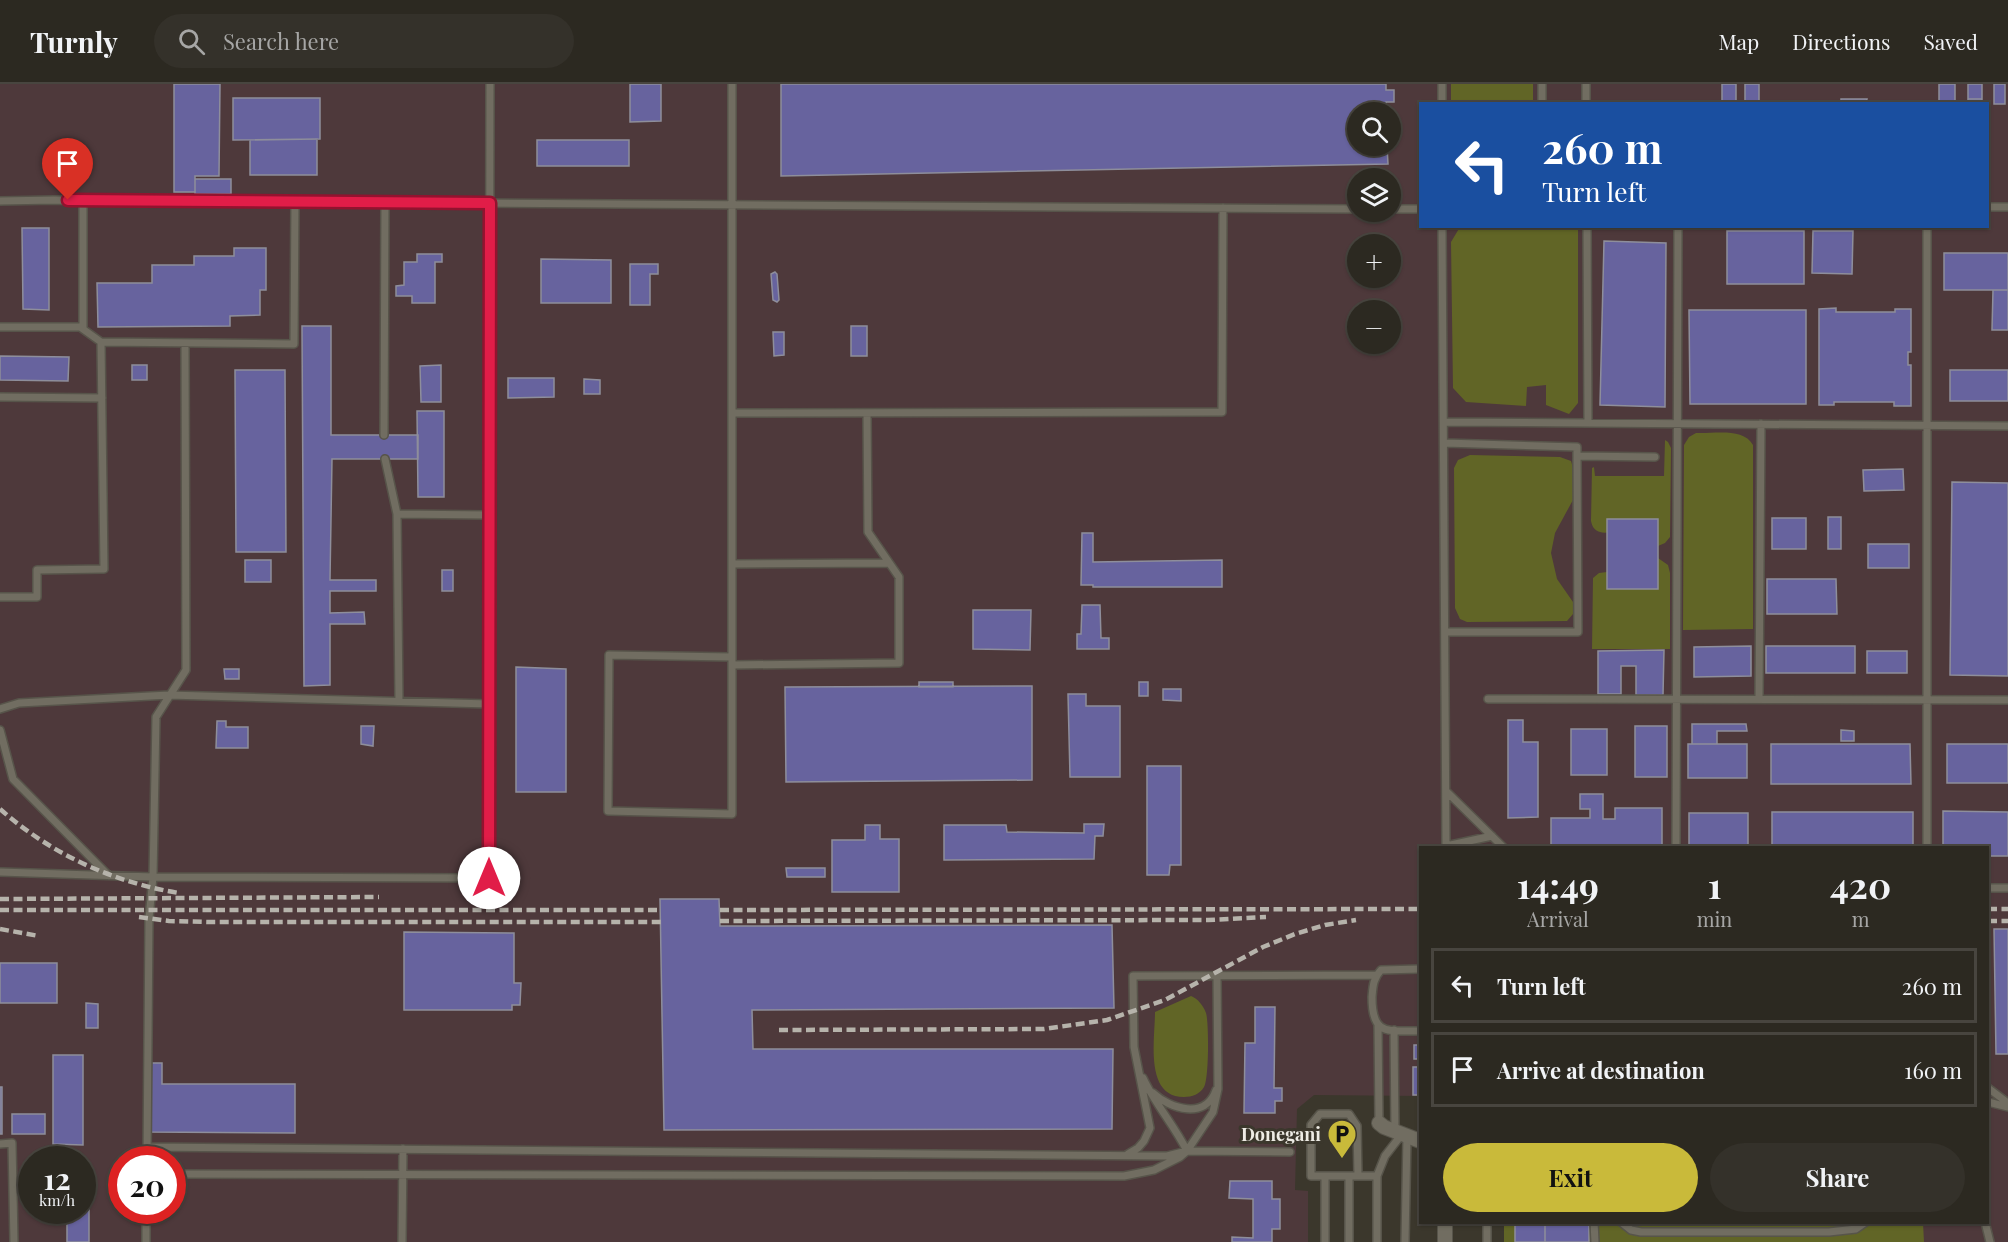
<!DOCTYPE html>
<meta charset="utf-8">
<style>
:root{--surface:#2c2921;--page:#34312a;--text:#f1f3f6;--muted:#a6a6a5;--line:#48453f;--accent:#c9ba3a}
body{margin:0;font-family:"Playfair Display",serif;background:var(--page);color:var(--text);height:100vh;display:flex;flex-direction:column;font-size:22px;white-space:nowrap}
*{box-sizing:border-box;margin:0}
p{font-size:20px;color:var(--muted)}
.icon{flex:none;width:33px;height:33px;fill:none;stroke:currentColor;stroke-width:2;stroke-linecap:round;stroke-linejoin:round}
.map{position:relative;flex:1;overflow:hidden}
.details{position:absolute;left:1419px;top:762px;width:570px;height:378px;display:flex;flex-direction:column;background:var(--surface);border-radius:0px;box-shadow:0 2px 4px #0004,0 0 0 2px var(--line)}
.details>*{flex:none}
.top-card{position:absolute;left:1419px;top:18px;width:570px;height:126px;border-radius:0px;box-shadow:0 2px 4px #0004,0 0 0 2px var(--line);background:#1a4fa0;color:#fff;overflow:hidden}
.tools{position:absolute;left:1347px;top:18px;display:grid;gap:12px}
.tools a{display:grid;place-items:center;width:54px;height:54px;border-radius:50%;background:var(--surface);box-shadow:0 2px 4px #0004,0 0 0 2px var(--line);font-size:30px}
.speed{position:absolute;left:18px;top:1062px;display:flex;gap:12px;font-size:30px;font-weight:700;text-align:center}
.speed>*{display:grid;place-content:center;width:78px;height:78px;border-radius:50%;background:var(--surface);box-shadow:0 2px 4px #0004,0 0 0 2px var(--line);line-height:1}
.speed small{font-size:15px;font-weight:400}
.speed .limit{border:9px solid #d22;background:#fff;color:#111}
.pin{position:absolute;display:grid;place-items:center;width:51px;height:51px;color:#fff;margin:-62px -26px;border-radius:50% 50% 50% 0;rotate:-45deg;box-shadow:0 0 6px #0007}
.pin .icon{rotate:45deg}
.me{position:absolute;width:66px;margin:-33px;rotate:0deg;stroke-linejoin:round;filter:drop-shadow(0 0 4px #0008)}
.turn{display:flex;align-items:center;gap:21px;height:126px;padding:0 24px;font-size:27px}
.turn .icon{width:78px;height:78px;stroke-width:2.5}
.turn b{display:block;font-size:42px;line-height:51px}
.eta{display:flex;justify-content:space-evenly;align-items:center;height:102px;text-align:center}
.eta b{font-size:36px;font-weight:700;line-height:42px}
.primary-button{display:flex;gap:12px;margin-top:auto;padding:12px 24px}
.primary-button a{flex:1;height:69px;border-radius:36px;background:var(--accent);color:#111;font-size:24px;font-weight:700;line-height:69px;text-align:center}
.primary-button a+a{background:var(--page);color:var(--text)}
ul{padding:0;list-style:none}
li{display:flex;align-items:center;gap:18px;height:75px;margin:0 12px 9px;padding:0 12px;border:3px solid var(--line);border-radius:0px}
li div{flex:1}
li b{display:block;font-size:22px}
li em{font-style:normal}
header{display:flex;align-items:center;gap:36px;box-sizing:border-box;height:84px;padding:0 30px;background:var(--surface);border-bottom:2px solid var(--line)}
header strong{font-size:28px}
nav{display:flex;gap:33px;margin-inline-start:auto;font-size:21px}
.search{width:420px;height:54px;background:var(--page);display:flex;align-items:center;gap:15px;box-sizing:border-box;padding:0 21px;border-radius:33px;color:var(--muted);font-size:22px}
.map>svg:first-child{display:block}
.industrial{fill:#4e393b;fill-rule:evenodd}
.green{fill:#616526}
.building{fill:#67639e;stroke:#8e8e9b;stroke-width:1.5}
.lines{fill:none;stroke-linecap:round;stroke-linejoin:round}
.service-casing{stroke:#57544a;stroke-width:10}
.minor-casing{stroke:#57544a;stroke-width:16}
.service{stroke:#716d61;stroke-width:7}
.minor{stroke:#716d61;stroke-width:14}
.rail{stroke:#b6b3ab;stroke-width:4.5;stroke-dasharray:9 4.5;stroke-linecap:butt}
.route-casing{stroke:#92132f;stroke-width:15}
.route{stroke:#e11d48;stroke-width:10}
.labels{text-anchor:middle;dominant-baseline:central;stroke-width:6;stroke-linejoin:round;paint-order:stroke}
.poi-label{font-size:18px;font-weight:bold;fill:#eeece5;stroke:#3b372c;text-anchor:end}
</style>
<header>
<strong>Turnly</strong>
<div class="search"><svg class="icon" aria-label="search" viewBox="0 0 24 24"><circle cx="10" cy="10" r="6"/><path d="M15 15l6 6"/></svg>Search here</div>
<nav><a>Map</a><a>Directions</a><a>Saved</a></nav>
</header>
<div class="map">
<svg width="2008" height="1158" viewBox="0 0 2008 1158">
<rect width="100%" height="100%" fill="#3b372c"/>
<path class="industrial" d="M0,0h2008v1158h-504v-20h484v-374h-568v248l-106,-1 -17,14 -2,81 13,1v51h-1308zM1420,20h568v122h-568zM1358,28h32v34h-32zM1358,94h32v34h-32zM1358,160h32v34h-32zM1358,226h32v34h-32zM32,1076h50v50h-50zM122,1076h50v50h-50z"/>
<path class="green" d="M1451,0h82v19h-82z
M1460,143h118v176l-9,11 -23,-9v-20l-19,2 -1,19 -60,-4 -13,-14 -2,-146z
M1696,349c18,1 47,-6 57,12v184l-70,1 1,-185 5,-8z
M1665,356l3,2 3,6 -1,89 -5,6 -7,3v-27c-12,3 -48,17 -58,13 -6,-2 -8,-6 -9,-11l1,-53 2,-1 1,9h69z
M1470,371l90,2 11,4 3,10v27l-19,35 -4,20 6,26 16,23v12l-6,7 -100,1 -7,-3 -5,-11 -1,-140 4,-8z
M1658,474l10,7 2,8v76h-78l1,-71 6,-5 8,-1 1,17h50z
M1191,912c7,3 12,9 15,17 3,9 3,66 -2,74 -4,7 -12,10 -20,10 -40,0 -29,-58 -29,-85z
M1504,1138l419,1 1,19h-420z"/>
<path class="building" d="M174,0h46l-1,92h-24v16h-21z
M630,0h31v37l-31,1z
M781,0h605v6h8v12h-8l1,10h-29v34h29l1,18 -607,12z
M1722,0h14v20h-14z
M1745,0h14v20h-14z
M1939,0h16v20h-16z
M1968,0h14v15h-14z
M1994,0h11v20h-11z
M233,14h87v41l-87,1z
M1841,15h26l-1,5h-25z
M1968,15h14v5h-14z
M1604,19h77v1h-77z
M317,55v36h-67v-35z
M537,56h92v26h-92z
M195,95h36v15h-36z
M22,144h27v82l-26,-1z
M1727,147h77v53h-77z
M1813,147h40l-1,43 -40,-1z
M1604,157l62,2 -1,164 -65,-2z
M234,164h32v42h-6v25l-30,1v10l-132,1 -1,-44h55v-18h42v-9h40z
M1944,169h64v37h-64z
M417,170h25v8h-7v41h-23v-7h-16v-10l8,-1v-23h13z
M541,175l70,1v43h-70z
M630,180h28v10h-8v31h-20z
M775,188l2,2 2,26 -2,2 -4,-2 -2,-26z
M1993,206h15v40h-16z
M1836,224v4h59v-3h16v43h-3v13h3v41h-17v-4h-60v3h-15v-96z
M1689,226h117v94h-116z
M302,242h29v109h87v24h-86l-2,121h46v11h-46v22l34,-1 1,12h-35v61l-26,1z
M851,242h16v30h-16z
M773,248h11v23l-10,1z
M0,272l69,1 -1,24 -68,-1z
M132,281h15v15h-15z
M441,281v37h-20l-1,-36z
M235,286h50l1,182h-50z
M1950,286h58v31h-58z
M508,294h46v19l-46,1z
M584,295l16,1v14h-16z
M417,327h27v86h-26z
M1903,385l1,21 -40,1 -1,-21z
M1952,398l56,1v193l-58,-1z
M1828,433h13v32h-13z
M1772,434h34v31h-34z
M1607,435h51v70h-51z
M1082,449h11v29l129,-2v27h-129v-2h-12z
M1868,460h41v24h-41z
M245,476h26v22h-26z
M442,486h11v21h-11z
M1767,495h69l1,35h-70z
M1082,521h18l1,33h8v11h-32v-15h4z
M973,526h58l-1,40 -57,-1z
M1751,562v30l-57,1v-30z
M1766,562h89v27h-89z
M1664,566l-1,45h-27v-29h-15v28h-23v-43z
M1867,567h40v22h-40z
M516,583l50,2v123h-50z
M224,585h15v10h-14z
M919,598h34v5h-34z
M1139,598h9v14h-9z
M1032,602v94l-246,2 -1,-95z
M1163,605h18v12l-18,-1z
M1068,610h18v12h34v71h-50z
M1508,636h15v22h15v75l-30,1z
M217,637h9v6h22v21h-32z
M1692,640h54l1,7h-30v13h-25z
M361,642h13l-1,20 -12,-2z
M1635,642h32v51h-32z
M1571,645h36v46h-36z
M1841,646l13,1v10h-13z
M1688,660h59v34h-59z
M1771,660h139l1,40h-140z
M1947,660h61v39h-61z
M1147,682h34v99h-11l-1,10h-22z
M1580,710h23v25h12v-11h47v40h-111v-30h39v-9h-10z
M1943,727l65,1v44h-20v-8h-45z
M1772,728h141v36h-141z
M1689,729h59v35h-59z
M1084,740h20l-1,12h-8l-1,23 -150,1v-35h62l1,7 77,1z
M865,741h15v14h19v53h-67v-52h33z
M786,784h39v9h-38z
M660,815h59l1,27 392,-1 2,83 -362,2 1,39h360l-1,80 -448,1z
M1994,845h14v125h-12z
M404,848l110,1v50h7l-1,22h-8v5h-108z
M0,879h57v40h-57z
M86,919l12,1v24h-12z
M1255,923h20l-1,81h8v13h-7v12h-31l1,-70h10z
M1414,961h6v50h-7v-28h6v-8h-5z
M53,971h30v90l-30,-1z
M148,979h14v21h133v49l-147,-1z
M0,1003h2v47h-2z
M12,1030h33v20h-33z
M82,1080h7v78h-22v-32h15z
M1230,1097h42v18h8v30h-8v13h-40v-5l21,1v-39l-24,-1z
M1515,1138h30v20h-30z
M1545,1138h44v20h-44z"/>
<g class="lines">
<g class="service-casing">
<path id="service" d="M1442,0v20
M1586,0v20
M1542,20v-20
M0,117l54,-1 1304,9
M1988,123h20
M1390,125h30
M1442,142l4,622
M1587,142l1,197
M1927,142v622
M0,243h80l21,15 193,2 1,-143
M83,244v-128
M0,313l102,1
M732,329l490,-1 1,-204
M1445,338l563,4
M384,351l1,-233
M1445,359l132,4v9l1,176h-132
M1577,372l78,1
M385,375l12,55 2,187
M397,430l92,1
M732,480l157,-1
M0,513h37v-27l67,-1 -3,-227
M732,573l-123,-2 -1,156 124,3v-730
M732,581l167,-2v-86l-31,-45 -1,-118
M1488,615l520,1
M1759,615l2,-275
M489,620l1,-620
M0,625l19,-6 150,-8 320,9v174l-336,-1 -153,-5
M0,646l13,49 96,97
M1446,707l58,57
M1446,762l46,-10
M1676,764l2,-622
M1988,804h20
M1420,885l-39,1c-8,9 -8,16 -9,27 0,40 16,33 48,34
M1378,941l1,98
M1394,946l1,102
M1143,994c12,26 31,47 44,73
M1988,1004l20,15
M1153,1009c17,16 53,27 63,-3
M1988,1018l20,5
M0,1060l12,-1 2,99
M147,1063l1020,9 20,-5 103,1
M1128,1070l10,-6 6,-7 6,-13 -16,-81 -1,-71 244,-1
M147,1076l2,-242 4,-41 3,-160 30,-47 -1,-327
M172,1090l952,2 30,-6 26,-13 7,-6 26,-39 5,-23 -1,-113
M1325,1092v66
M1358,1092l-1,-50 -8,-12h-29l-9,11v51h66v66
M1377,1092l8,-20 17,-22
M1594,1138l1,20
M1621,1138l10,8 10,2h188l27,-3 10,-7
M1985,1138l5,20
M146,1158v-32
M402,1158l1,-93
M1349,1158v-66
M1405,1158l2,-106
M1487,1158v-20"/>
</g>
<g class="minor-casing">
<path id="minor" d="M1379,1039l5,4 36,14
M1445,1138v20"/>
</g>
<use href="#service" class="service"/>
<use href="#minor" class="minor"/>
<path class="rail" d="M0,725c51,45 112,73 179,84
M0,815l379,-2
M1988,825h20
M0,826h660
M720,826l700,-1
M139,833l30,4 42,1h450
M720,837l488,-1 58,-3
M1988,837h20
M0,845l39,7
M779,946l265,-1 63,-9 58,-20 98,-53 32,-13 30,-9 31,-5"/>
</g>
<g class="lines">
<g class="route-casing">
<path id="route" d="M68,116l422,3 -1,675"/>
</g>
<use href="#route" class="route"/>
</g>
<defs>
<g id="parking-pin" transform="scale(1.5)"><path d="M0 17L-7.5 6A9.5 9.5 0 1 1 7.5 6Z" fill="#c9ba3a" stroke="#3b372c"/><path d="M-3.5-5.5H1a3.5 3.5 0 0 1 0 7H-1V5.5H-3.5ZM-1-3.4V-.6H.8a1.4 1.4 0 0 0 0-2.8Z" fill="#111"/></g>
</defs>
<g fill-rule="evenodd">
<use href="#parking-pin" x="1342" y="1050"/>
</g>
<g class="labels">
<g class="poi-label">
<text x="1321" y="1050">Donegani</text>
</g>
</g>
</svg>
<div class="tools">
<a><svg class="icon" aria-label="search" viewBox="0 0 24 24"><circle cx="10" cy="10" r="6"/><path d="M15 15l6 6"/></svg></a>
<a><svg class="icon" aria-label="layers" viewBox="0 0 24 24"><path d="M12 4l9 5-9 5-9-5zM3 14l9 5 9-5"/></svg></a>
<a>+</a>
<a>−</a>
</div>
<div class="speed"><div>12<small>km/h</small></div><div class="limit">20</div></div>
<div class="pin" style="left:68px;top:116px;background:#d93025"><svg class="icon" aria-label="arrive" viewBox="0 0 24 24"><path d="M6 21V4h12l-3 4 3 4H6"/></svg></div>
<svg class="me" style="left:489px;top:794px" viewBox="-20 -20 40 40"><circle r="19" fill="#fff"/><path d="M0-13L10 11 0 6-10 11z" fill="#e11d48"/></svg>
<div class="top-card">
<div class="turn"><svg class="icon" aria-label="left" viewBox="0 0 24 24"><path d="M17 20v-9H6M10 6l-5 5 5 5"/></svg><div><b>260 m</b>Turn left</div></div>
</div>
<section class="details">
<div class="eta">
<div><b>14:49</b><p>Arrival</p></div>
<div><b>1</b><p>min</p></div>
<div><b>420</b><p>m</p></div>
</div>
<ul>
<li><svg class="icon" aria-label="left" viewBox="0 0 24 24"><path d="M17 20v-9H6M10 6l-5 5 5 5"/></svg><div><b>Turn left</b></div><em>260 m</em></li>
<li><svg class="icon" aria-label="arrive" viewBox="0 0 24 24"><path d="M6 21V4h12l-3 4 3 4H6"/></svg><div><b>Arrive at destination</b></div><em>160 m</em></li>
</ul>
<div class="primary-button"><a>Exit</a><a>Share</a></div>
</section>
</div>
